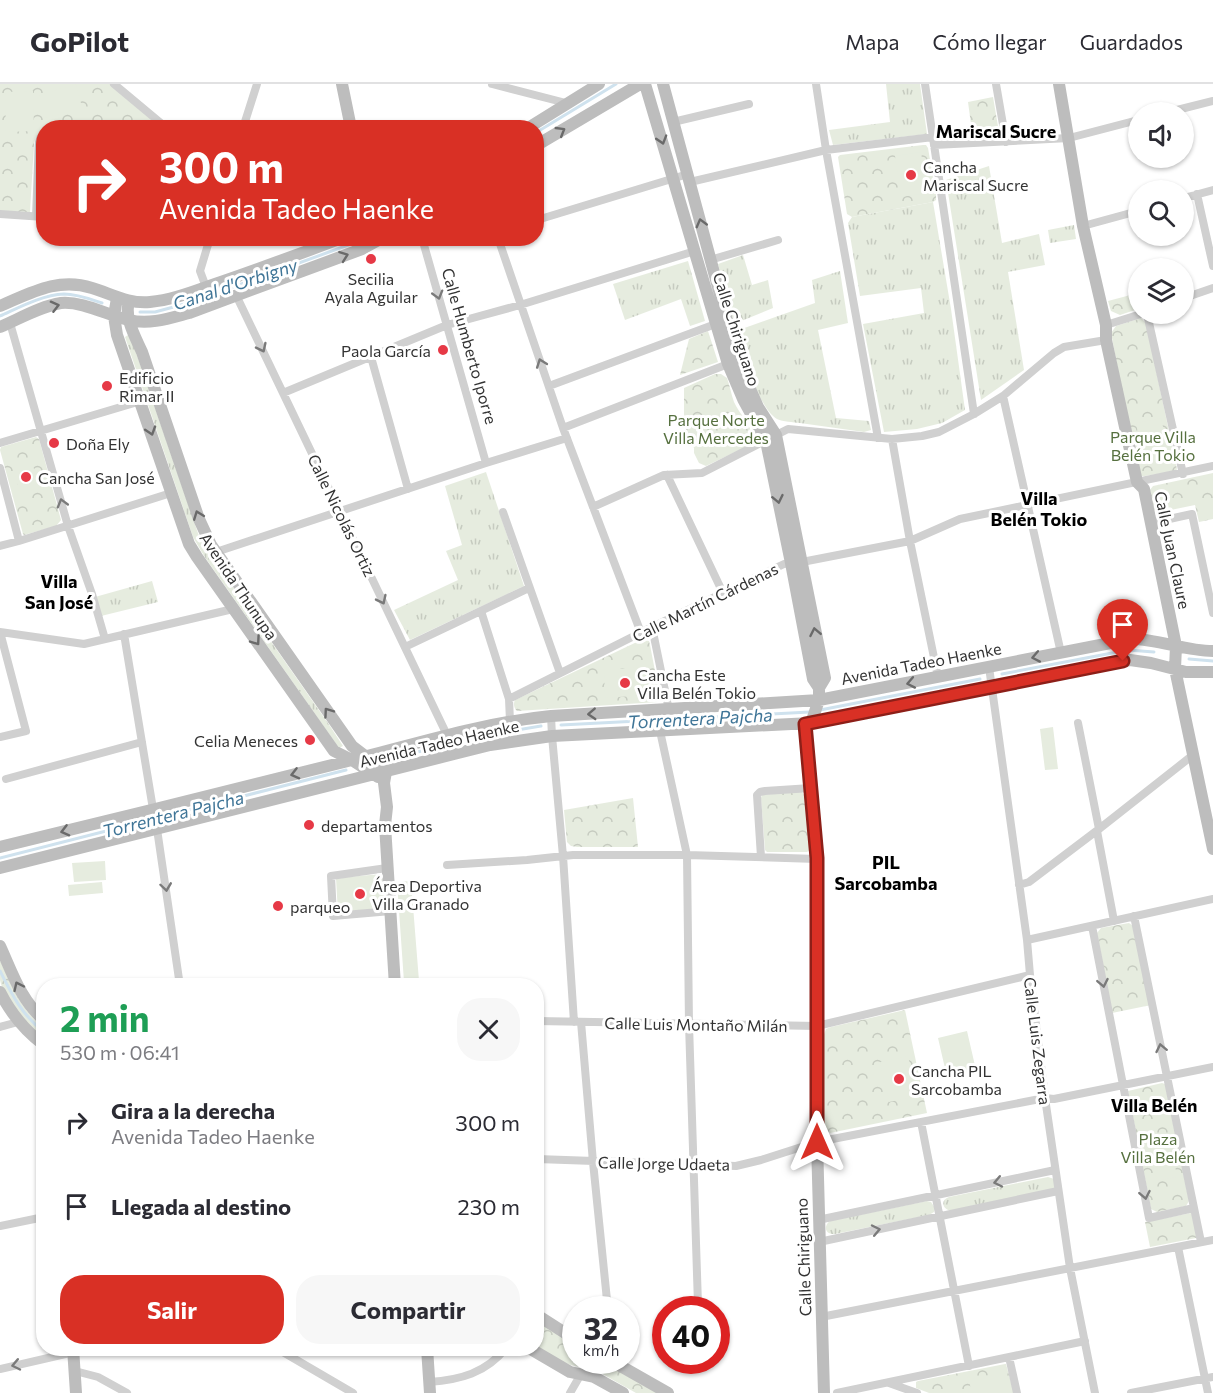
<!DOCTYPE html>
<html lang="es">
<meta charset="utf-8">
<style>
:root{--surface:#fff;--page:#f7f7f7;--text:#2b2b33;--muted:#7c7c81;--line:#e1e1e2;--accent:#d93025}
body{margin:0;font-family:Commissioner,sans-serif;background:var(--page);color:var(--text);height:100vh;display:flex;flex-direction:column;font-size:22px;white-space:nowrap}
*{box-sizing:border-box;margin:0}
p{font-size:20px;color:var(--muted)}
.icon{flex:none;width:33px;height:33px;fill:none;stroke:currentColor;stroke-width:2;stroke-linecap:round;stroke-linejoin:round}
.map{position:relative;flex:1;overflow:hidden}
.sheet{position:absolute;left:36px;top:894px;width:508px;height:378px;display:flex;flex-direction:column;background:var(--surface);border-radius:24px;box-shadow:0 2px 4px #0004}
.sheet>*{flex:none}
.top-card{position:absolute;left:36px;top:36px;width:508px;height:126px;border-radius:24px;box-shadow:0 2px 4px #0004;background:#d93025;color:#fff;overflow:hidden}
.tools{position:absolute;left:1128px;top:18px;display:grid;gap:12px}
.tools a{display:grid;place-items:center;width:66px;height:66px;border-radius:50%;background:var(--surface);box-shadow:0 2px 4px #0004;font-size:30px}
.speed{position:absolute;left:562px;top:1212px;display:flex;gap:12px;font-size:30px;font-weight:700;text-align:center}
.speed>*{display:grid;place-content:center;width:78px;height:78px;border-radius:50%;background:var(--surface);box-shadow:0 2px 4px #0004;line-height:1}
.speed small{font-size:15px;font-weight:400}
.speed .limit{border:9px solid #d22;background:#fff;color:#111}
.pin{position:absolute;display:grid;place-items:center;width:51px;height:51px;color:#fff;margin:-62px -26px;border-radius:50% 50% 50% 0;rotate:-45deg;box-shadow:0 0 6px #0007}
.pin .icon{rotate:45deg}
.me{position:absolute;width:66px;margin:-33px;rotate:0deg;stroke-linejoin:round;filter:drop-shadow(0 0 4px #0008)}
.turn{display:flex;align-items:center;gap:21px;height:126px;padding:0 24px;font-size:27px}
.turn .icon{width:78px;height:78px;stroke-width:2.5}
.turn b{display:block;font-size:42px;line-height:51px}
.round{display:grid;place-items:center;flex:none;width:63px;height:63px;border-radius:24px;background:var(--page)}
.headline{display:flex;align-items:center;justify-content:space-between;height:102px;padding:0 24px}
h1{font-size:36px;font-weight:700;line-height:45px;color:#1e9e55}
.action{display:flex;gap:12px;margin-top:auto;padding:12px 24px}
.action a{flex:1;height:69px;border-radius:24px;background:var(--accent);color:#fff;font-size:24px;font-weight:700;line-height:69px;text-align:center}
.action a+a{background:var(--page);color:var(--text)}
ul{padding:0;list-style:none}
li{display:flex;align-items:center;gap:18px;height:84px;padding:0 24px}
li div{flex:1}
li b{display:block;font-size:22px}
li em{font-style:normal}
header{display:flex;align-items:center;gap:36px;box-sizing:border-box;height:84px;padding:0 30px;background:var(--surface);border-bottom:2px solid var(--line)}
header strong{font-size:28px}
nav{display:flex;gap:33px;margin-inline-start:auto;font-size:21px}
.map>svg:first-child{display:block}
.grass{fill:url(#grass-tufts)}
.park{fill:url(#park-crowns)}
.pitch{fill:#e6ecdf}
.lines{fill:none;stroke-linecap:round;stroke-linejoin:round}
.stream{stroke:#cfe2ee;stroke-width:3}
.street{stroke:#d0d0d0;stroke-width:8}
.secondary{stroke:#bdbdbd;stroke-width:12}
.oneway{stroke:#6a6a6a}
.oneway2{stroke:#7a7a7a}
.route-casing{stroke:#8d1f18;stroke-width:15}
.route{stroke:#d93025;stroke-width:10}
.poi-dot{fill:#e63946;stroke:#fff;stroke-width:2}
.labels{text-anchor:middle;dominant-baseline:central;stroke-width:6;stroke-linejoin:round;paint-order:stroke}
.poi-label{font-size:16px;fill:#333;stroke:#fff;text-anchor:start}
.street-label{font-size:16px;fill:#333;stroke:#fff}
.park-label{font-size:16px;fill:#56703f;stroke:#fff}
.neighbourhood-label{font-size:18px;font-weight:bold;fill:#000;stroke:#fff}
.water-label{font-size:18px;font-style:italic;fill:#3f7597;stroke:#fff}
</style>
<header>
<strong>GoPilot</strong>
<nav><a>Mapa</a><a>Cómo llegar</a><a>Guardados</a></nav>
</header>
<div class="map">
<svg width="1213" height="1309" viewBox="0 0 1213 1309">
<defs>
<pattern id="grass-tufts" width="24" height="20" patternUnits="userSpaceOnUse" patternTransform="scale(1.5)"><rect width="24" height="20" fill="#e6ecdf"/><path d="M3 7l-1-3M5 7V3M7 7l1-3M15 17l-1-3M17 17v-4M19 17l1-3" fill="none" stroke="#c6cbc0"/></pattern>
<pattern id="park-crowns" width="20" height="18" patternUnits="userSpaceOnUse" patternTransform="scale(1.5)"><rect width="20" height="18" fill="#e6ecdf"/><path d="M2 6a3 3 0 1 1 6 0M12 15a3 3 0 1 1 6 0" fill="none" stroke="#c6cbc0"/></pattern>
</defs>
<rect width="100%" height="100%" fill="#fff"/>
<path class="grass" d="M886,0h34l7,50 -94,11 -4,-15 61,-8z
M989,82l13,77 37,-9 6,31 -37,7 16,98 -43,30 -35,-220z
M933,118l18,107 14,101 -23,13 -25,6 -33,3 -21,-108 61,-11 -3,-25 -61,8 -12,-73 4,-6z
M1074,141l2,14 -26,4 -2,-13z
M743,171l9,30 16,-5 5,28 -39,16 -16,-60z
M688,177l17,60 -15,5 -9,-27 -56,21 -12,-36z
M840,187l8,52 -30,7 18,88 33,3 2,9 -7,2c-21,-3 -43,-6 -64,-9 -7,-1 -17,-1 -23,-4 -18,-10 -35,-68 -41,-88l79,-28 -3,-23z
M128,251l3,3 68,198 8,14 123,176 13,20 -4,2 -135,-192 -11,-19 -68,-200z
M486,388l38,114 -114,54 -16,-30 64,-30 -12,-29 16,-6 -17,-59z
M152,497l6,21 -57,14 -6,-19z
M1048,1093l6,2 1,8 -2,3 -101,21c-10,-1 -12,-11 -3,-14z
M927,1117l4,1 4,6 -1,4 -5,3 -94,19c-10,1 -12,-8 -5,-13z"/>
<path class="park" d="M0,0h110l48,40 2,3 -116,1 -1,4 -7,5 -2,6 -4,69 -3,1 -27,-2z
M993,13l7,41 -27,1 -5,-37z
M923,61h3l2,3 8,47v5l-3,2 -81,15 -5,-3 -9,-57 2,-2z
M1138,209v16l-18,6 -9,-4 -3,-10z
M1141,234l5,5 31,146 -1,2 -31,5h-4l-3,-3 -27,-140 5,-7z
M708,247l10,31 -38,13 9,-36z
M715,290h6l6,4c3,8 4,16 7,24 6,14 24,28 16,43l-44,21 -7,-3 -5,-10v-5l-10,-23v-37z
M36,353l3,2 22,81 -5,6 -32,9 -1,-1 -23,-84 1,-3z
M1213,389v46l-14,3 -4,-17 -34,7h-4l-3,-2 -4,-20 3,-4z
M641,556l8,1 1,4 10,52 -2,5 -141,9c-3,-3 -4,-7 -2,-11z
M801,707l4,5 6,50 -1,4 -3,2h-40l-2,-2 -4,-52 1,-3z
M633,714l5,49h-61l-6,-1 -4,-4 -3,-32z
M1129,839l4,3 18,79 -39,8 -15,-80 4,-5z
M0,876c11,25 21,50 43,67v10c-14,-10 -40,-39 -43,-57 0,-6 0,-13 0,-20z
M905,926l22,103 -97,20 -4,-3 -2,-3 -1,-90 3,-8 5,-2z
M1162,999l3,1 24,117 -3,5 -29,6 -6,-3 -23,-118z
M1191,1129l1,2 5,20 -1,3 -46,9 -5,-25z
M537,1237l39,25v14l13,1 -7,6c-17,-1 -30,-11 -45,-20z
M605,1279l53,30h-22l-37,-21z
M1005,1280h1l8,29h-85l-13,-5v-6l2,-1z"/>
<path class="pitch" d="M76,0l6,23 -36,11 -7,-23z
M33,7l1,40 -28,1 -1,-40z
M921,68l6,41 -26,4 -6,-41z
M1161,334l9,39 -26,6 -8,-40z
M32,377l7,28 -19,5 -8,-28z
M644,583l2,28 -41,3 -1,-28z
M1053,643l5,42 -13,1 -5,-41z
M105,777l1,19 -32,2 -2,-19z
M382,790l3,36 -47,4 -2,-36z
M411,797l8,100 -15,1 -7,-100z
M102,798l1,11 -34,3 -1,-11z
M967,947l9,39 -29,7 -9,-39z
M908,972l9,40 -28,6 -9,-40z
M1171,1059l6,34 -20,4 -7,-34z
M1005,1290l2,19h-36l-2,-16z"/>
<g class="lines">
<path class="stream" d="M537,48l79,-48
M140,228h15l37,-10 170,-62
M0,232c20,-9 42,-21 64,-22 13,0 26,5 38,9
M1189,575l24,2
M1002,590l126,-24 26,2
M820,626l160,-31
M561,641l249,-13
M386,676l95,-24 60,-10
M0,774l346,-88
M0,887c12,24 22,44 44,61"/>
<path class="street" d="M114,0l48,40 2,4
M492,0l74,19
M816,0l10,66 52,288
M925,0l49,330
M996,0l10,58
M1169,28l44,-11
M673,38l76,-18
M243,44l14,-44
M934,61l135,-7 69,-18
M690,98l136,-32 107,-13
M1197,110l16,72
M1184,114l29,-8
M0,130l44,3
M36,132l3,-74 1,-4 4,-2
M537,136l151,-46
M1083,142l55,-15
M422,154l64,225
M498,154l65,190 78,205
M710,176l68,-20
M206,203l-6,-16 10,-33
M236,211l211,440
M1184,214l29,-10
M1147,230l36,160
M10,239l58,203 24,68 13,45
M1106,241l35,-11
M371,273l37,132
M549,302l172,-64
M283,309l164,-68 73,-20 175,-54
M1003,312l58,257
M563,344l165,-64
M892,355l18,102 28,136
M0,359l141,-42
M0,384l19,73
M667,391l56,118
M593,423l71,-32 38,-2 86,-44 104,10 30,-3 17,-4 35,-18 29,-18 51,-43 10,-6 42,-7
M503,428l57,161
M1151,439l41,-9 21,99
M0,462l19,-5 152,-48
M216,468l270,-89 81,-25
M481,527l28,88
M652,543l17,83
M0,548l84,12 149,-35
M0,548l26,99 -26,6
M124,550l29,175
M405,563l124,-59
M989,583l38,273 3,35 15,123 25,170 25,125
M551,632l1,20 11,120 11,166
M510,637l-1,-22 143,-72 132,-63 18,-2 108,-21 50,-22 253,-53
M1078,639l21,106
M660,647l27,124 2,169 9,281
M6,695l136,-37
M157,745l23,157
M1097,747l17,90
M761,773l-4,-62 3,-3 5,-1 46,-3
M447,781l80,-5 46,-5h114l130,4
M387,784l-56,8 2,40 58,-5
M1019,801l10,-3 70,-53 94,-74
M1134,832l67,326
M1092,842l57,292 45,-10
M1027,856l186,-41
M376,902l19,-3
M537,937l280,5 213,-51
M581,938l12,140 15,148
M0,943l18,-5
M921,1038l48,244
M537,1075l199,7 25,-6 56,-18 228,-44 9,1 159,-32
M818,1136l237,-50
M0,1142l44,-9
M819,1158l239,-51
M1178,1163l30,146
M821,1233l392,-77
M276,1264l77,45
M1009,1273l8,36
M0,1285l74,-17
M75,1287l23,6 29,16
M429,1298c31,-2 57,-9 77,-34
M889,1299l28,10
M570,1309l11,-19 10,-5 5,-9
M837,1309l248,-52
M1131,1309l82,-16"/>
<path class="secondary" d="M342,0l9,44
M645,0l83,280 15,35 23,42 25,122 22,116 6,9v12l-8,23
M663,0l69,255 14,41 12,27 18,28 49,243 -6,10
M1059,0l24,142 23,99v15l31,142 7,7 32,157 -1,23 38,180
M528,44l71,-44
M537,61l103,-61
M117,214l-3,18 3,19 72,209 8,13 137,194 18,9 26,17
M129,217c-5,17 6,35 13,51l57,167 12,26 141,201 34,26 -2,11 3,24 -2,18 10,161
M0,222c31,-13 58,-29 92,-18 20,6 36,16 58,14 24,-2 47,-12 71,-20 40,-14 81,-29 121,-44
M0,243c19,-8 41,-21 61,-24 22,-2 48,13 68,17 21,5 41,-2 60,-7l173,-64 20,-11
M805,640l12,135v283l7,251
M0,763c115,-28 229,-56 344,-85 69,-17 136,-39 207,-46l268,-16 312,-61c28,0 54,12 82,12
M0,784l454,-114 36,-9 62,-9 259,-13 319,-63 21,3 35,9h27
M0,862c12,26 21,55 44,74
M0,908c11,22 24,38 44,53
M537,1231l39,25
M73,1264l3,45
M427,1264l3,45
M529,1264l41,24 24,5 29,16
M610,1276l58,33"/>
</g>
<defs><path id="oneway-chevron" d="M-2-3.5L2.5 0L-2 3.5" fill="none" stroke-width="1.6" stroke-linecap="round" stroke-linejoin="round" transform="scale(1.5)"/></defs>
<g class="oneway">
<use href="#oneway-chevron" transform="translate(561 47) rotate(-31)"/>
<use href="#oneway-chevron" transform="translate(662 56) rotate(73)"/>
<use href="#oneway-chevron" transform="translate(701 139) rotate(-105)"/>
<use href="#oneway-chevron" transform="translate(344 172) rotate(-20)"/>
<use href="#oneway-chevron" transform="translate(55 222) rotate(-14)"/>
<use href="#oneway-chevron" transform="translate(151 347) rotate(72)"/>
<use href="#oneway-chevron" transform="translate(778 415) rotate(78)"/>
<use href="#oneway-chevron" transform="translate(198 431) rotate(-111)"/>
<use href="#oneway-chevron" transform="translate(815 548) rotate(-101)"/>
<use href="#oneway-chevron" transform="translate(256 557) rotate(55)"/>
<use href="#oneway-chevron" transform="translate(1036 573) rotate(169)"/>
<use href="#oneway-chevron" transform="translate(911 599) rotate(169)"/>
<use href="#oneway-chevron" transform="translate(328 628) rotate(-125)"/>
<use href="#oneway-chevron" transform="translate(592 630) rotate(177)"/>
<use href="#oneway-chevron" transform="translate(295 690) rotate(166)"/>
<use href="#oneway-chevron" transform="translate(65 747) rotate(166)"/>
<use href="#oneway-chevron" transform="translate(18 902) rotate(-115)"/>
</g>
<g class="oneway2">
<use href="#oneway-chevron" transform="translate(438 211) rotate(74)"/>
<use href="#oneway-chevron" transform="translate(262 264) rotate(64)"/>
<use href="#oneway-chevron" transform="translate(541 279) rotate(-110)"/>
<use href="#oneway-chevron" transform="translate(62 419) rotate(-106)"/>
<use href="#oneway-chevron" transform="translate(382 516) rotate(64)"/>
<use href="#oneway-chevron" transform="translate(166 803) rotate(82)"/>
<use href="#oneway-chevron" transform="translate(1103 899) rotate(79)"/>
<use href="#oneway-chevron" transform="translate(1161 964) rotate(-102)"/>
<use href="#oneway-chevron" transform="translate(998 1098) rotate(168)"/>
<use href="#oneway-chevron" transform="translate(1145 1111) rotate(79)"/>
<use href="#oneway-chevron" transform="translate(876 1146) rotate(-12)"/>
<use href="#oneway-chevron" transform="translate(16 1281) rotate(168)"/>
</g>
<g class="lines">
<g class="route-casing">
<path id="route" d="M817,1058v-284l-12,-134 318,-63"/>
</g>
<use href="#route" class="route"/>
</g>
<g class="poi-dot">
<circle cx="911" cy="91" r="6"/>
<circle cx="371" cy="175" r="6"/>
<circle cx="443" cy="266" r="6"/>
<circle cx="107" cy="302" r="6"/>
<circle cx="54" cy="359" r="6"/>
<circle cx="26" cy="393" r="6"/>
<circle cx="625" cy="599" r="6"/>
<circle cx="310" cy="656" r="6"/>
<circle cx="309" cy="741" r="6"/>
<circle cx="360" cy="810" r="6"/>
<circle cx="278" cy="822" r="6"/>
<circle cx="899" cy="995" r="6"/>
</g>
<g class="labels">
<g class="poi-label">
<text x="923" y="82">Cancha<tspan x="923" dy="18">Mariscal Sucre</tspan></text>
<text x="371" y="194" text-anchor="middle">Secilia<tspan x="371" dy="18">Ayala Aguilar</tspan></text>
<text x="431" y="266" text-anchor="end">Paola García</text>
<text x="119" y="293">Edificio<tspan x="119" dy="18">Rimar II</tspan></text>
<text x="66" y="359">Doña Ely</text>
<text x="38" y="393">Cancha San José</text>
<text x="637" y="590">Cancha Este<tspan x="637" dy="18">Villa Belén Tokio</tspan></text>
<text x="298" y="656" text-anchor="end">Celia Meneces</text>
<text x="321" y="741">departamentos</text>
<text x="372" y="801">Área Deportiva<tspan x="372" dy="18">Villa Granado</tspan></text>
<text x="290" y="822">parqueo</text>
<text x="911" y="986">Cancha PIL<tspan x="911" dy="18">Sarcobamba</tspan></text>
</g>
<g class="street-label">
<text transform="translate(737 245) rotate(72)">Calle Chiriguano</text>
<text transform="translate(470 262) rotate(74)">Calle Humberto Iporre</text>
<text transform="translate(342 431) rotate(64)">Calle Nicolás Ortiz</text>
<text transform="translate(1173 466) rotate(78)">Calle Juan Claure</text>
<text transform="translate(239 502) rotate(56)">Avenida Thunupa</text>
<text transform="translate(705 518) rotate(-26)">Calle Martín Cárdenas</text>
<text transform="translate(921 579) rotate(-11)">Avenida Tadeo Haenke</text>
<text transform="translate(439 659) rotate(-13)">Avenida Tadeo Haenke</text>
<text transform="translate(696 940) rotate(1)">Calle Luis Montaño Milán</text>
<text transform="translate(1038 957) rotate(83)">Calle Luis Zegarra</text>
<text transform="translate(664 1079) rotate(1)">Calle Jorge Udaeta</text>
<text transform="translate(803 1173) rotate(-92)">Calle Chiriguano</text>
</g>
<g class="park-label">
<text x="716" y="335">Parque Norte<tspan x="716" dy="18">Villa Mercedes</tspan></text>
<text x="1153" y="352">Parque Villa<tspan x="1153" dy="18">Belén Tokio</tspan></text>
<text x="1158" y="1054">Plaza<tspan x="1158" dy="18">Villa Belén</tspan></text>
</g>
<g class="neighbourhood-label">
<text x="996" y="47">Mariscal Sucre</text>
<text x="1039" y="414">Villa<tspan x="1039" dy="21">Belén Tokio</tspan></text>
<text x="59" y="497">Villa<tspan x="59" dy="21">San José</tspan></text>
<text x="886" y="778">PIL<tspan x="886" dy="21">Sarcobamba</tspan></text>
<text x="1154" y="1021">Villa Belén</text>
</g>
<g class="water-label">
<text transform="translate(235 200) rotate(-18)">Canal d'Orbigny</text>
<text transform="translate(700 634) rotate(-3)">Torrentera Pajcha</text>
<text transform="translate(173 730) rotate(-14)">Torrentera Pajcha</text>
</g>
</g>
</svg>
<div class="tools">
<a><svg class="icon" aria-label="sound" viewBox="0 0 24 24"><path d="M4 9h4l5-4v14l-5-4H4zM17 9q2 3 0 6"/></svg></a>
<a><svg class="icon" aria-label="search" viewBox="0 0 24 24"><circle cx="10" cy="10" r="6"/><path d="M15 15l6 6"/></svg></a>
<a><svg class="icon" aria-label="layers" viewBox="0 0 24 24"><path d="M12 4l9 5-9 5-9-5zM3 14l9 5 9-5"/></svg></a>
</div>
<div class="speed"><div>32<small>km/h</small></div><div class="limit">40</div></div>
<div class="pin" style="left:1123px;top:577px;background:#d93025"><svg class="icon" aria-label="arrive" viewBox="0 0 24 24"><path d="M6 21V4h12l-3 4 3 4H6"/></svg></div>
<svg class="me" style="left:817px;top:1058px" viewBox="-20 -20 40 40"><path d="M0-17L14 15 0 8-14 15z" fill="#d93025" stroke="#fff" stroke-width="4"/></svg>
<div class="top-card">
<div class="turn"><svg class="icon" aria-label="right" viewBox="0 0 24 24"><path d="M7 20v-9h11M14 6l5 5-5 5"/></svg><div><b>300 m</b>Avenida Tadeo Haenke</div></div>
</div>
<section class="sheet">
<div class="headline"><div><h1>2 min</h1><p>530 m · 06:41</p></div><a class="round"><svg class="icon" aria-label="close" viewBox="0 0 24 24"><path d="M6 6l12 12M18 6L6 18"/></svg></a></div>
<ul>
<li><svg class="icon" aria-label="right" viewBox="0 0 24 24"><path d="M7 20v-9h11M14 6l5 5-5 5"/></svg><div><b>Gira a la derecha</b><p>Avenida Tadeo Haenke</p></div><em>300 m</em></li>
<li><svg class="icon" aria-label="arrive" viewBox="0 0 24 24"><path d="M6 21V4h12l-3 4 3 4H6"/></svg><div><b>Llegada al destino</b></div><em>230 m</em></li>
</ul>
<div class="action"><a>Salir</a><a>Compartir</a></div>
</section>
</div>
